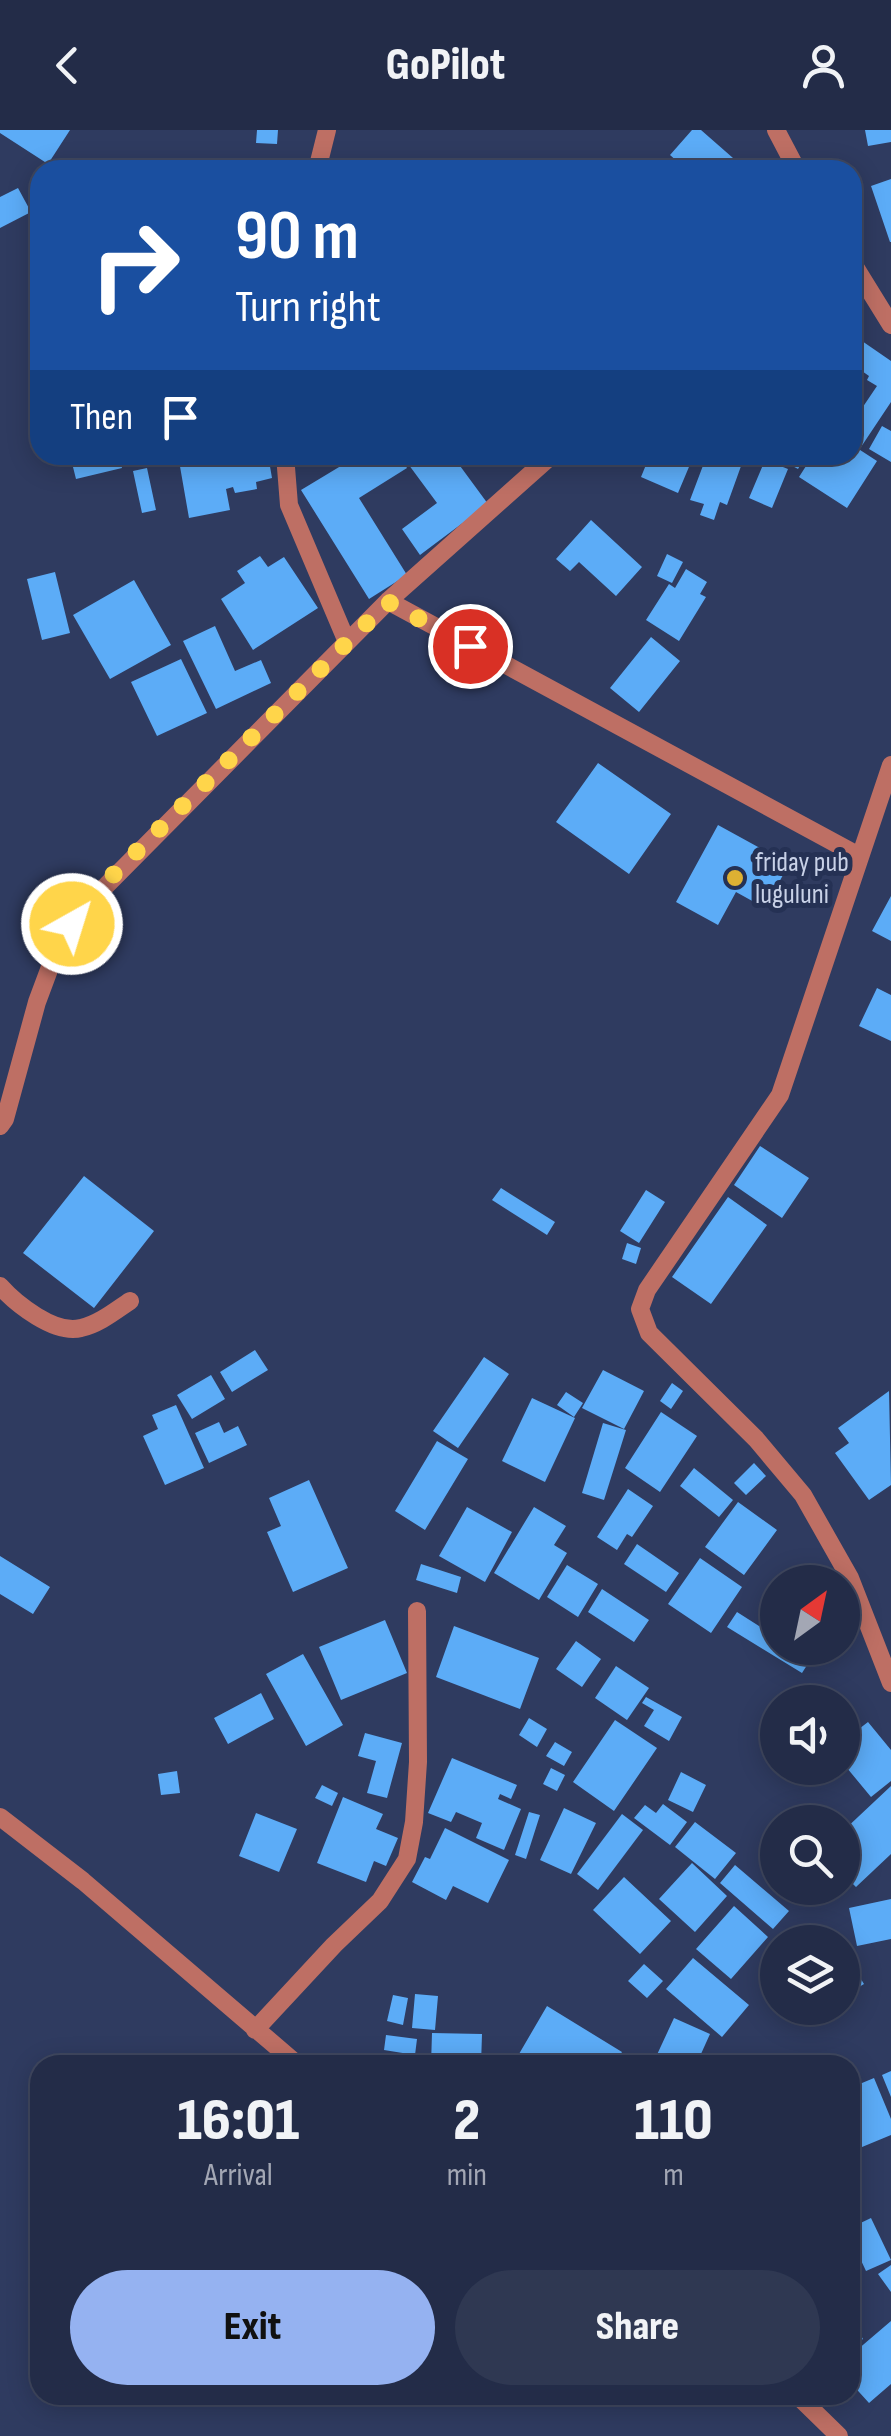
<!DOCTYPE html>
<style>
:root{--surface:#232c48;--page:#2f3852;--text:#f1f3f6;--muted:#a3a7b4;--line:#404860;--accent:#95b2f1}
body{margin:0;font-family:"Sofia Sans Condensed",sans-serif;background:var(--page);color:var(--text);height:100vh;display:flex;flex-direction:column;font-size:38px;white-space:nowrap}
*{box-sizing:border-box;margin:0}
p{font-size:32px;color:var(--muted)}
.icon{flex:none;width:55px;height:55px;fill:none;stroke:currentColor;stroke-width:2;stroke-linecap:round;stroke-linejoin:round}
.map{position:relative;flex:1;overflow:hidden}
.side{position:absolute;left:30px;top:1925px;width:830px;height:350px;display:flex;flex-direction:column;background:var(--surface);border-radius:30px;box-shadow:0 5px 25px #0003,0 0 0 2px var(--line)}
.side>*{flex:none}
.hud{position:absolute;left:30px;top:30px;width:832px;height:305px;border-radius:30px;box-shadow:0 5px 25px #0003,0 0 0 2px var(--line);background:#1a4fa0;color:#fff;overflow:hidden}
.needle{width:65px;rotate:33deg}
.buttons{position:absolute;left:760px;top:1435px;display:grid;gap:20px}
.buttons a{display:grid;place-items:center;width:100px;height:100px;border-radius:50%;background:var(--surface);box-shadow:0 5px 25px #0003,0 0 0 2px var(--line);font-size:50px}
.pin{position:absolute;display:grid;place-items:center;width:85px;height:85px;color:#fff;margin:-42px;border:5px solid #fff;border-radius:50%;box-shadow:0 2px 10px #0007}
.me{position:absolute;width:110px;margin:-55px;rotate:39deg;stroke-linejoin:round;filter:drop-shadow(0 0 8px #0008)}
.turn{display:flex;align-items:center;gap:35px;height:210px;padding:0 40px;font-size:45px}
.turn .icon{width:130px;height:130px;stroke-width:2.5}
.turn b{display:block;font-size:70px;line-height:85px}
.then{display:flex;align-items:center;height:95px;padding:0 40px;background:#0003;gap:20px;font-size:38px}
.eta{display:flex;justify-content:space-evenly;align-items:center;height:170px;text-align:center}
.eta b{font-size:60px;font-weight:800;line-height:70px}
.primary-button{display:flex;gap:20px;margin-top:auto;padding:20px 40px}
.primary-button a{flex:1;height:115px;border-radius:60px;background:var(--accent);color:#111;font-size:40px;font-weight:800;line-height:115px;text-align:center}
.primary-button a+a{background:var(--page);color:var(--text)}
header{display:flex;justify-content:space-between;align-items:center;height:130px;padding:0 40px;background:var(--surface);font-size:45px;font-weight:800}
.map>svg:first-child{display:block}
.building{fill:#5cacf7}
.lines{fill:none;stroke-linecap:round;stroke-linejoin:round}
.minor{stroke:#be6f64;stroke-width:18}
.route{stroke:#ffd54a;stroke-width:18;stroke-dasharray:0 32.4}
.poi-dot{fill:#ddb133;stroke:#253154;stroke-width:4}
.labels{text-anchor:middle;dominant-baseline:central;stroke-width:10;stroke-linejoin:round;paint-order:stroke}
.poi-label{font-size:28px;fill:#c8d1e7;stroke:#253154;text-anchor:start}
</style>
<header><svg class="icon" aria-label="back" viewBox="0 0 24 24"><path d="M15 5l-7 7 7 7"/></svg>GoPilot<svg class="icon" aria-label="person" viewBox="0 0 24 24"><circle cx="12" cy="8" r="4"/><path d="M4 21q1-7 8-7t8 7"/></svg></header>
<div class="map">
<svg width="891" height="2306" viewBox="0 0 891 2306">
<rect width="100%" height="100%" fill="#2f3b60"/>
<path class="building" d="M0,0h70l-22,34 -48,-31z
M257,0h21l-1,14 -21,-1z
M692,0h9l40,35 -5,5h-49l-17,-15z
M865,0h26v12l-23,4z
M891,49v63h-1l-19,-56z
M18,58l13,24 -31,16v-31z
M862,211l29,20v41l-30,45 -9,-6v-18l25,-37 -10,-6 2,-4 -17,-12v-9z
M882,296l9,5v31l-22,-13z
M857,318l20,13 -30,47 -48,-31 14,-22h39z
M87,325h32l3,13 -46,11 -5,-20z
M178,325h90l4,23 -16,4 1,7 -22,4 -2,-6 -7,2 4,21 -41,8z
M359,325h40l8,13 -48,30 48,77 -38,24 -68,-109z
M406,325h46l36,49 -68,51 -18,-26 35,-26 -34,-46z
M650,325h44l-16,38 -37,-16z
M707,325h38l-18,50 -7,-3 -6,18 -14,-5 4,-11 -14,-4z
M772,325h34l-8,14z
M765,330l23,9 -16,39 -23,-10z
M147,338l9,42 -14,3 -9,-42z
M591,390l51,47 -26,29 -37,-34 -9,9 -14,-12z
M667,424l16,8 -11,21 -15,-7z
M260,426l8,11 16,-10 34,51 -65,42 -32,-51 24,-16 -8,-12z
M686,439l21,13 -7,12 6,3 -27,44 -33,-21 23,-36 6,4z
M55,442l15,61 -28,7 -15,-61z
M134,450l37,65 -61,34 -37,-64z
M215,496l20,45 26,-11 10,23 -55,26 -33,-68z
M651,507l29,24 -41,51 -29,-24z
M181,529l26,54 -50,23 -26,-54z
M598,633l73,51 -42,60 -73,-52z
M718,695l71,39 -24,44 -29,-16 -18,33 -42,-23z
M891,766v45l-19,-10z
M877,858l14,7v46l-32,-15z
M760,1016l49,32 -27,40 -48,-33z
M84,1046l70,55 -60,77 -71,-55z
M501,1058l54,34 -8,13 -55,-35z
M646,1060l19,12 -26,41 -19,-12z
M728,1067l39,28 -56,79 -39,-27z
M627,1113l14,5 -5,16 -14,-5z
M255,1220l13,20 -36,22 -12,-20z
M484,1227l25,17 -51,74 -25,-17z
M603,1240l41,21 -20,38 -42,-21z
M211,1245l14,24 -33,20 -15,-24z
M672,1253l11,8 -12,18 -11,-8z
M889,1261l2,94 -22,15 -34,-47 14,-10 -11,-15z
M566,1262l17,11 -9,14 -17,-12z
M532,1268l43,20 -30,64 -43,-21z
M176,1275l28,63 -39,17 -22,-49 15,-7 -6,-14z
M661,1282l36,24 -37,56 -35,-24z
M219,1292l5,11 14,-7 9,19 -38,18 -14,-30z
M603,1293l23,7 -22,70 -22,-7z
M437,1311l31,18 -43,71 -30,-19z
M754,1333l12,13 -20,19 -12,-12z
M694,1338l39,32 -14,17 -39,-31z
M309,1350l39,88 -55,24 -26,-60 14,-6 -12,-28z
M628,1359l25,17 -21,31 -5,-3 -10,16 -20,-13z
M738,1372l39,28 -33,45 -39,-28z
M467,1377l45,25 -27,50 -46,-26z
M534,1377l32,19 -12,19 13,8 -28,47 -45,-27z
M637,1414l42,29 -13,19 -42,-28z
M0,1426l50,31 -17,27 -33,-20z
M700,1428l42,29 -31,46 -43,-29z
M421,1434l40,13 -4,16 -41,-13z
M567,1435l31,19 -20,33 -31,-20z
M602,1459l47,31 -15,22 -46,-30z
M737,1482l22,14 5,-8 14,9v21h32l6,3 -14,22 -75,-46z
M385,1490l22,53 -66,27 -22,-53z
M454,1496l85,32 -19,51 -84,-32z
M576,1511l25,18 -19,28 -26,-18z
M303,1524l40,71 -37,21 -40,-72z
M616,1536l33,22 -22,32 -32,-22z
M261,1563l13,26 -46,25 -14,-26z
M646,1567l36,20 -13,24 -25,-15 10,-16 -12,-7z
M848,1577l11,14 -17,13v-23z
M529,1588l18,11 -10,18 -18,-12z
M615,1590l42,28 -43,63 -41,-29z
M868,1592l23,28v31l-20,16 -29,-35v-20z
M778,1595v39l-19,-25z
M365,1603l37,10 -15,55 -20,-5 9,-32 -18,-5z
M555,1612l17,10 -8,14 -18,-10z
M452,1628l65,27 -6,14 -11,-5 -2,5 23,10 -17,41 -28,-12 6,-15 -26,-11 -5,10 -23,-9z
M551,1638l14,7 -8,16 -14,-7z
M780,1638h22l-14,10z
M177,1641l3,22 -19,2 -3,-21z
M681,1642l25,13 -13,27 -25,-12z
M322,1655l16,8 -6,13 -17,-8z
M891,1656v68l-35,33 -14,-14v-41z
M343,1667l40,17 -7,15 22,9 -12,28 -12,-5 -8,21 -49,-19z
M663,1674l24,18 -17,23 -36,-27 11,-13 11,8z
M564,1678l32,15 -25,51 -31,-14z
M529,1682l11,3 -14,44 -11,-4z
M256,1683l41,16 -18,43 -40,-16z
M622,1684l21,16 -45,60 -21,-16z
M695,1692l41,31 -21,26 -40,-32z
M445,1698l64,32 -21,43 -35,-17 -7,14 -34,-18 13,-25 5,2z
M692,1733l35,33 -32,36 -36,-33z
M735,1735l54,46 -16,18 -53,-46z
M624,1747l47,44 -31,33 -47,-44z
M891,1769v40l-34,7 -8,-38z
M734,1776l34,31 -37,42 -35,-30z
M693,1828l56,47 -27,32 -56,-48z
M644,1834l19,17 -16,17 -19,-17z
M852,1835l12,19 -22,13v-26z
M415,1864l23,2 -3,34 -23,-2z
M393,1865l15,3 -5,27 -16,-4z
M547,1876l75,46 -8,13h-77l-18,-11z
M674,1888l36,16 -14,31h-28l-13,-6z
M432,1903l50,1 -1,31h-50z
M386,1905l31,4 -2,16 -31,-5z
M772,1929l19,2v4h-20z
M891,1941v26l-9,-22z
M874,1948l17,41v16l-41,17v-64z
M871,2088l20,42 -25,11 -16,-34v-9z
M891,2135v27l-13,-18z
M850,2188l13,21 -13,8z
M891,2191v63l-22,19 -19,-21v-26z"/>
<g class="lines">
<path class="minor" d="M776,0l21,40
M317,40l10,-40
M852,132l39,63
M285,325l4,50 58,137
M388,471l471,255
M891,635l-111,330 -133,195 -7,19 9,24 107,106 47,56 47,83 41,105
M0,996l5,-7 32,-117 22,-59 27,-37 302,-305 164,-146
M0,1156c16,18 55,49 81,42 18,-4 34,-17 49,-27
M0,1687l83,64 215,184
M255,1900l79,-85 46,-44 27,-42 7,-37 4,-60 -1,-151
M797,2265l42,41"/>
</g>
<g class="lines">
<path class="route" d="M72,794l36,-44 280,-278 82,44"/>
</g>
<circle class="poi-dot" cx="735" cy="748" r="10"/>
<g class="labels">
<g class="poi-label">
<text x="755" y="732">friday pub<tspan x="755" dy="32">luguluni</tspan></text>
</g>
</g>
</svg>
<div class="buttons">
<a><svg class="needle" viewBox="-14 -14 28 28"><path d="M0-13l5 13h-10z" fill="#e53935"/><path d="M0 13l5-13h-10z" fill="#a3a7b4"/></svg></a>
<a><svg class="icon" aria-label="sound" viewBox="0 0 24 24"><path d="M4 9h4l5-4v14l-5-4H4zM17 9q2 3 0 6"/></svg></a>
<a><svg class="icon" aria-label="search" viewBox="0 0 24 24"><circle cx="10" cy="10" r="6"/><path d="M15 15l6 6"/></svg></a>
<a><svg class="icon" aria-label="layers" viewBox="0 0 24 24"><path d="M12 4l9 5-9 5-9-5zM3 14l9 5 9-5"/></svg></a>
</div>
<div class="pin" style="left:470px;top:516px;background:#d93025"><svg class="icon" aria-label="arrive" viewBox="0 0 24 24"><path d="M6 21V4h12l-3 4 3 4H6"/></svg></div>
<svg class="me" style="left:72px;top:794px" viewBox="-20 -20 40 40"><circle r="17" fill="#ffd54a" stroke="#fff" stroke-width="3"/><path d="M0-11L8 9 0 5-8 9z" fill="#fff"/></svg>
<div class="hud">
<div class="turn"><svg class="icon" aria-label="right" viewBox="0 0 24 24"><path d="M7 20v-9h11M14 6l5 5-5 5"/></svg><div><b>90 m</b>Turn right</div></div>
<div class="then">Then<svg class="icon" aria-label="arrive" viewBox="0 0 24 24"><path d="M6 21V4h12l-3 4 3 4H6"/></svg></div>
</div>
<section class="side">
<div class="eta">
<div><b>16:01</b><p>Arrival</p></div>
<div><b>2</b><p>min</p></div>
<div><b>110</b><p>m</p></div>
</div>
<div class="primary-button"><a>Exit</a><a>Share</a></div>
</section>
</div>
